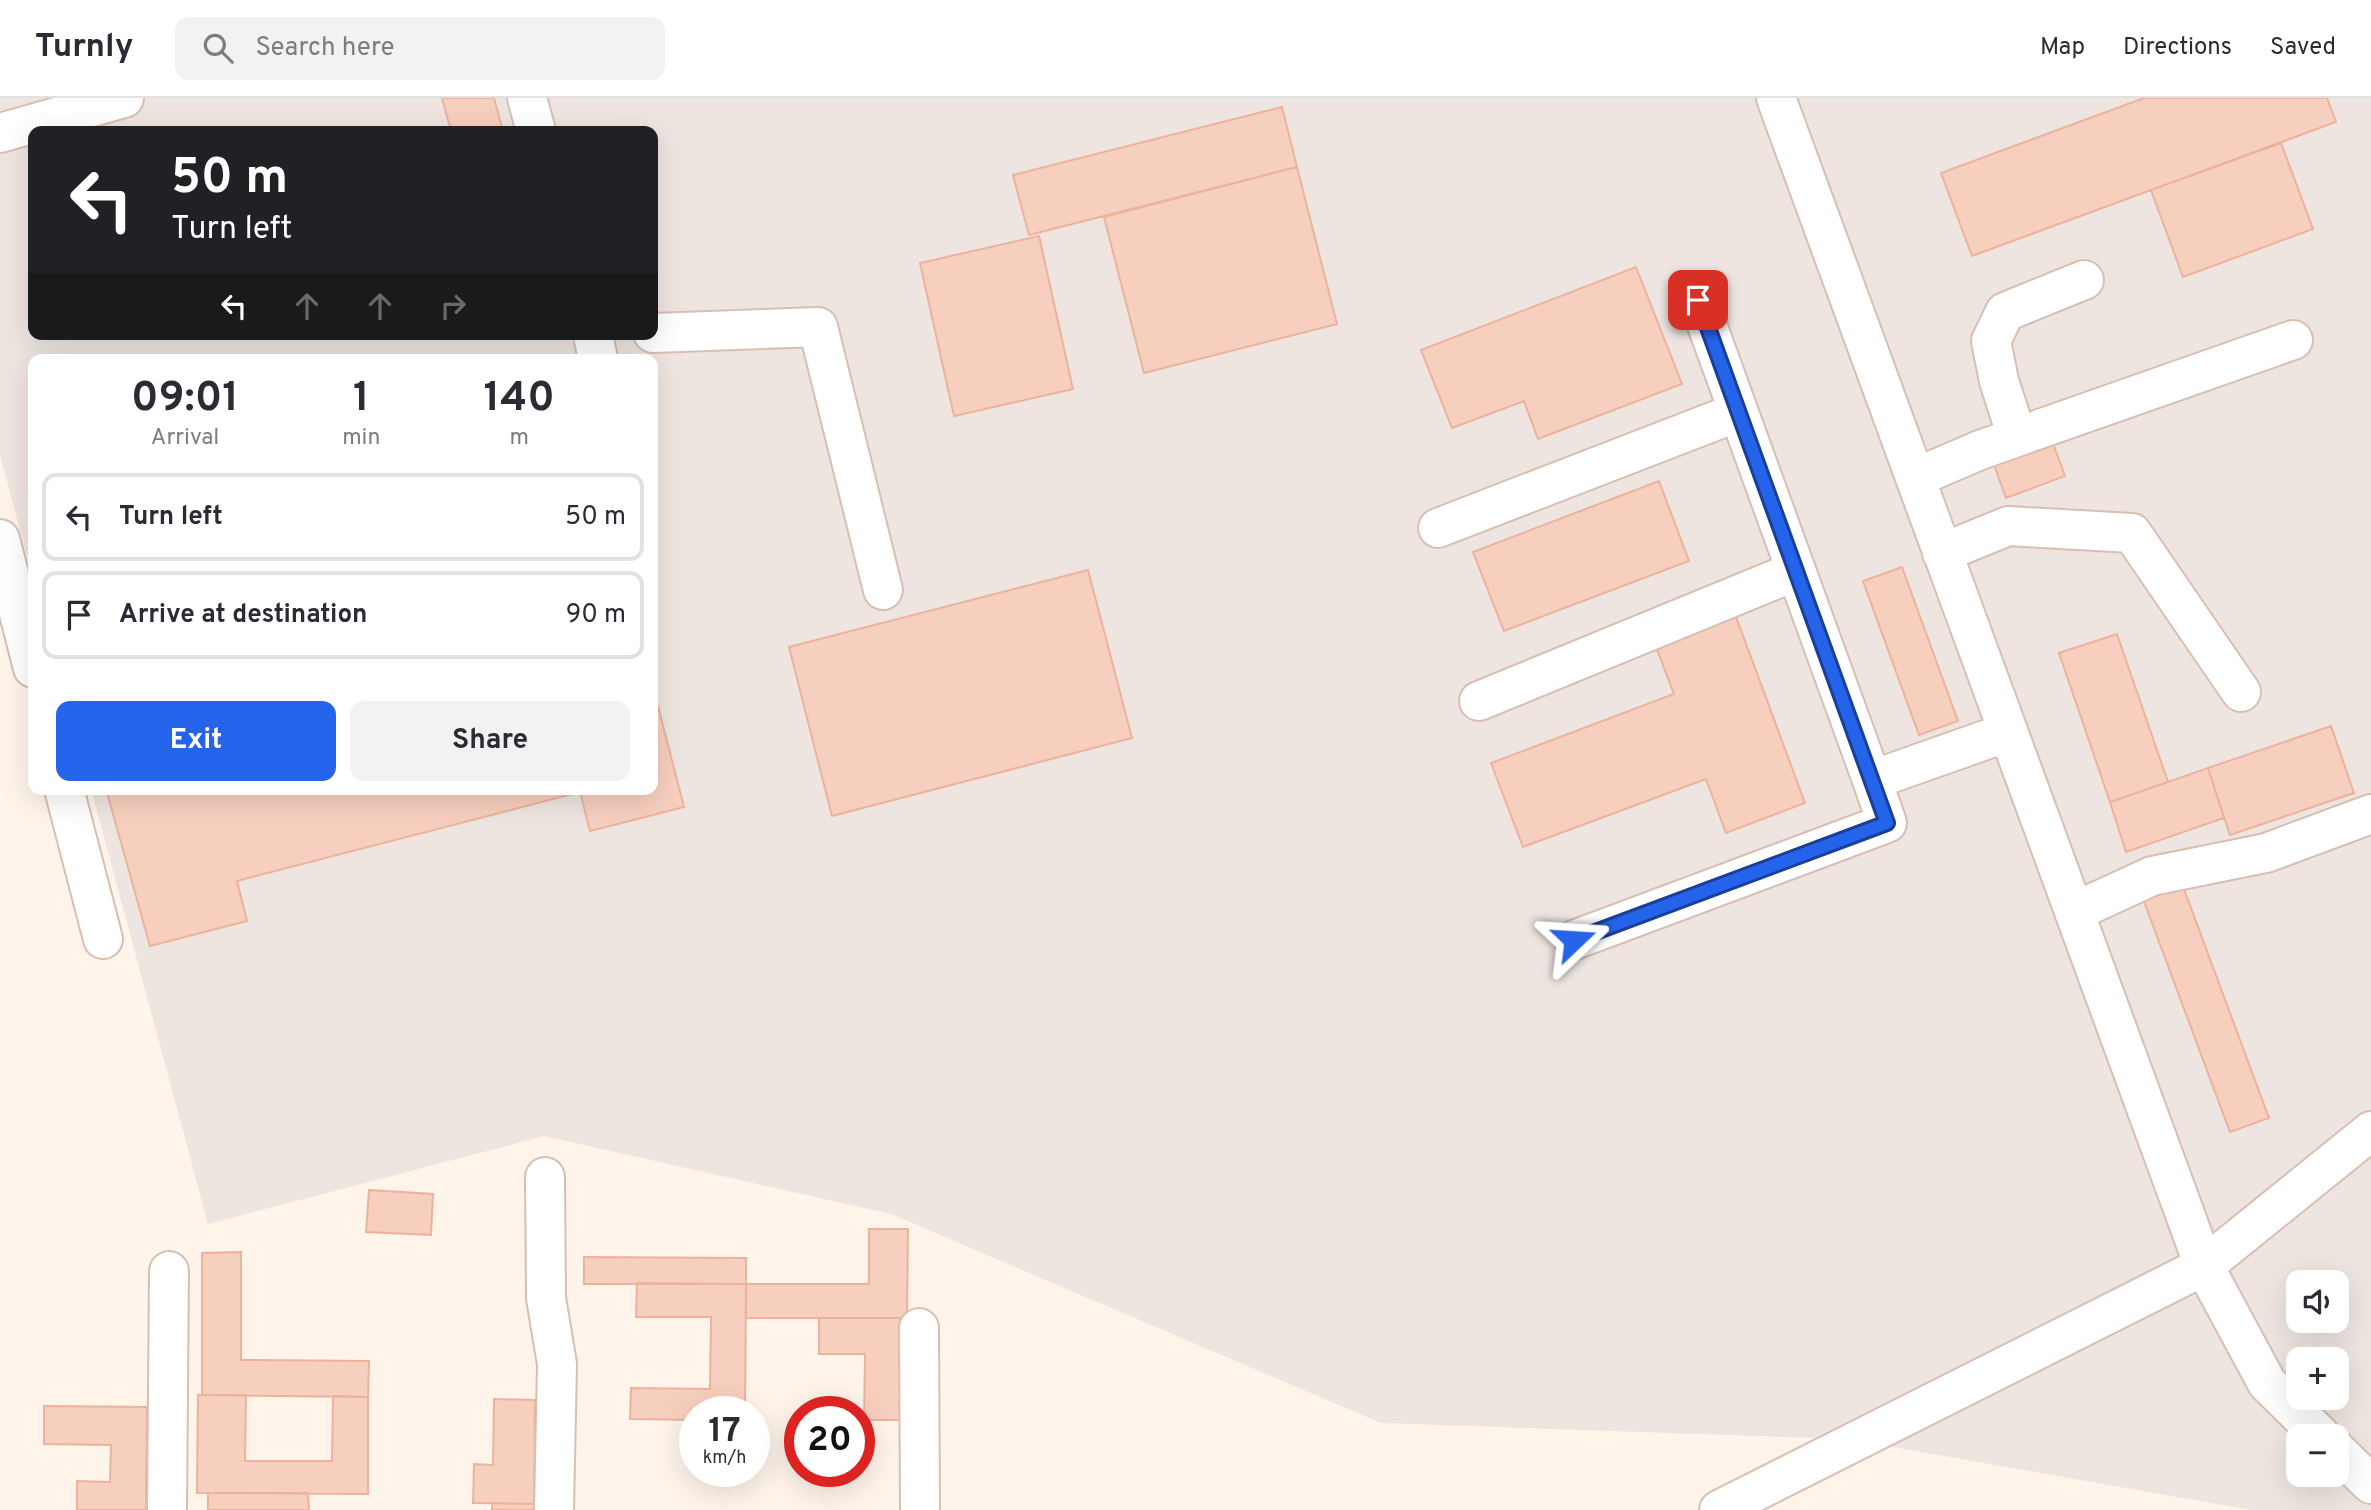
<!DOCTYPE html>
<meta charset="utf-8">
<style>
:root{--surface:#fff;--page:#f2f2f3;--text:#2b2b33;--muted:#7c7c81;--line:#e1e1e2;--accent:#2563eb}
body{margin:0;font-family:Overpass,sans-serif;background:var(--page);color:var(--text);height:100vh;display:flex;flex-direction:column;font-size:26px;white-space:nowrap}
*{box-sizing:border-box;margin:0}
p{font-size:23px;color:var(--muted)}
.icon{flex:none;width:38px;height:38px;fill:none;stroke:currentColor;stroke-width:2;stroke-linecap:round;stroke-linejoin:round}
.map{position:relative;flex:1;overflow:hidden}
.sheet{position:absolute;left:28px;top:256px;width:630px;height:441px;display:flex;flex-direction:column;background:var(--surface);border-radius:14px;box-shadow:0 7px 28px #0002}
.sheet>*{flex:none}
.banner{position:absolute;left:28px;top:28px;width:630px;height:214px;border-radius:14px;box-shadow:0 7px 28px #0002;background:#202124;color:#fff;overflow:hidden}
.tools{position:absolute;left:2286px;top:1172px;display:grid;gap:14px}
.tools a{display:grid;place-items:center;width:63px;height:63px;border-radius:14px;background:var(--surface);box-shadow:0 7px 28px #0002;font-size:35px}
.speed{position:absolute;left:679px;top:1298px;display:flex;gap:14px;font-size:35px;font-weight:700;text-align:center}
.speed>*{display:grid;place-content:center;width:91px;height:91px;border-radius:50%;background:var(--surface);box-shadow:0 7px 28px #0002;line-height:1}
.speed small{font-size:18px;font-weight:400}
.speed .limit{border:10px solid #d22;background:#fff;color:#111}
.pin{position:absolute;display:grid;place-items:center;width:60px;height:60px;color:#fff;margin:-30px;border-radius:14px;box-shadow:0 4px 10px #0006}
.me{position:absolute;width:77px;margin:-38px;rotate:70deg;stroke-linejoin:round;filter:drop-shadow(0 0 5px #0008)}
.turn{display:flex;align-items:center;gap:24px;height:147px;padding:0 28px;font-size:32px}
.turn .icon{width:91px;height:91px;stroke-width:2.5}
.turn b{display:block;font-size:49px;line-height:60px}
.lanes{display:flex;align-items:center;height:66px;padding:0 28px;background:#0003;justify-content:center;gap:35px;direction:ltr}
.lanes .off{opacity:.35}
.eta{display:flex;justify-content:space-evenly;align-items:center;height:119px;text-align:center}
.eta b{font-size:42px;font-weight:700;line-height:49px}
.button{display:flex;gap:14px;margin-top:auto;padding:14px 28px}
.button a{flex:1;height:80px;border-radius:14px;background:var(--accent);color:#fff;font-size:28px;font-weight:700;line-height:80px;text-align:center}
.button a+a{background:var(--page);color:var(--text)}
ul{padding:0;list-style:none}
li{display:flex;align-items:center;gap:21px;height:88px;margin:0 14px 10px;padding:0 14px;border:4px solid var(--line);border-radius:14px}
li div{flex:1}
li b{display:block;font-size:26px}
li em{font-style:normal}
header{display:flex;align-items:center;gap:42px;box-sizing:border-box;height:98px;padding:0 35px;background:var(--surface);border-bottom:2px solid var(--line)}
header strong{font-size:33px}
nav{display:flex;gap:38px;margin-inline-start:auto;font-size:24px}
.search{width:490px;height:63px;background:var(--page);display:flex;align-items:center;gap:18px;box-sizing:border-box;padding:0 24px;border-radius:14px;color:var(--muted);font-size:26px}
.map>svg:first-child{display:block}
.industrial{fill:#eee5e0;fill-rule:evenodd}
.building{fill:#f7cfbe;stroke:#ecb29d;stroke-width:2}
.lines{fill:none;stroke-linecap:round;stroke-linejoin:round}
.minor-casing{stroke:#d8bfb2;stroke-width:42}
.minor{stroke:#fff;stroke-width:38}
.route-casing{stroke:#184099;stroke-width:18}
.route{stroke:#2563eb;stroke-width:12}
</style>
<header>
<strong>Turnly</strong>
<div class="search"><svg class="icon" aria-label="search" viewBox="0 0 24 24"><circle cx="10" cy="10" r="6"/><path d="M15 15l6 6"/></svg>Search here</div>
<nav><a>Map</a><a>Directions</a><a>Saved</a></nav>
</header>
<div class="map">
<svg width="2371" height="1412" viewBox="0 0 2371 1412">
<rect width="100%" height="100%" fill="#fef4ea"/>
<path class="industrial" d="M0,0h2371v1412h-120l-404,-71 -466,-16 -490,-209 -347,-78 -336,88 -117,-435h562v-430h-620v219l-33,-123zM33,33h620v203h-620zM2298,1185h38v38h-38zM2298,1262h38v38h-38zM2298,1339h38v38h-38z"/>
<path class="building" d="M442,0h52l9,33h-52z
M2144,0h183l9,24 -364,134 -31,-83z
M1282,9l15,60 -268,68 -16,-60z
M2281,45l32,86 -130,48 -32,-87z
M1297,69l40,157 -193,49 -40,-156z
M1039,138l34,153 -119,27 -34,-153z
M1636,169l46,117 -144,55 -14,-38 -72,27 -31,-78z
M2052,343l13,35 -59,22 -13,-36z
M1659,383l30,80 -185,70 -31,-79z
M1902,469l56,154 -39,14 -56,-154z
M1088,472l44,168 -300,78 -43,-169z
M1735,516l70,189 -79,30 -20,-54 -183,68 -32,-84 183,-69 -19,-50z
M2117,536l51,148 -58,20 -51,-149z
M653,589l31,120 -94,24 -10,-39 -343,89 10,40 -97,25 -44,-157h547z
M2331,628l23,67 -124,42 -22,-67z
M2208,670l16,50 -98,34 -16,-50z
M2178,775l91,245 -39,14 -91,-244z
M369,1092l64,4 -2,41 -65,-3z
M869,1131h39l-1,89h-161v-34h123z
M241,1154v108l128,1 -1,36 -166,-2v-142z
M584,1159l162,1v26h-162z
M637,1185l109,1 -1,128h-50v8l-65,-1 1,-31 79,1 1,-72h-75z
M819,1220h88v102h-43l1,-66h-46z
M198,1297h48l-1,66h87l1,-65 35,1v97l-171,-1z
M494,1301l41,1 -1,104 -61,-1 1,-39 19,1z
M44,1308l103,1 -1,103h-69v-29l33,1 1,-37 -67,-1z
M208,1395h100l1,17h-101z
M492,1405l42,1v6h-42z"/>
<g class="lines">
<g class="minor-casing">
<path id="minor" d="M527,0l9,33
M1776,0l428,1168 63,117 55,54
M0,35l124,-35
M1698,202l174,480 136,-48
M653,235l165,-6 65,263
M593,237l5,24
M2017,339l-18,-56 -8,-40 14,-29 79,-32
M1915,380l65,-28 313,-110
M1438,430l300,-116
M0,441l33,129
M1942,455l66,-27 124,7 109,159
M1479,603l317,-130
M64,691l39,150
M2074,814l78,-36 114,-23 105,-39
M1574,842l313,-117 -15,-43
M545,1079l1,121 11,66 -3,146
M919,1230l1,182
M2336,1352l35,34
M167,1412l2,-239
M1719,1412l485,-244 167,-135"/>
</g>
<use href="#minor" class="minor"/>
</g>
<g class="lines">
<g class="route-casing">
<path id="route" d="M1574,842l313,-117 -189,-523"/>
</g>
<use href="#route" class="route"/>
</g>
</svg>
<div class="tools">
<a><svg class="icon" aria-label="sound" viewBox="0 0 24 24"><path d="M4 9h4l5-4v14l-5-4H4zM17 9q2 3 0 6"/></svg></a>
<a>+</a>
<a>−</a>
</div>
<div class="speed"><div>17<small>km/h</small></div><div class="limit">20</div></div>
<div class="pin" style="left:1698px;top:202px;background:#d93025"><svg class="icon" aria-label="arrive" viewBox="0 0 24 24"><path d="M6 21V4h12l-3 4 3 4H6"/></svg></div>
<svg class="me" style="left:1574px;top:842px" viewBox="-20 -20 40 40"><path d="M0-17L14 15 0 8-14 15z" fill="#2563eb" stroke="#fff" stroke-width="4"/></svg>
<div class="banner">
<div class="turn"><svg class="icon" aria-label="left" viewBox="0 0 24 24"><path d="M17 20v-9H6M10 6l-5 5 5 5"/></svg><div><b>50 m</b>Turn left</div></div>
<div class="lanes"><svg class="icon" aria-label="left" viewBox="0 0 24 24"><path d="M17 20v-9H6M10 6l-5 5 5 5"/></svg><svg class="icon off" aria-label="ahead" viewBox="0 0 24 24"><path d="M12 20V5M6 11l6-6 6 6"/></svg><svg class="icon off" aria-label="ahead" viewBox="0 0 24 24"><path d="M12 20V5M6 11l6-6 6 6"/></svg><svg class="icon off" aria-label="right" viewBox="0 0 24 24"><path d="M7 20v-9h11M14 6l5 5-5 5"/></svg></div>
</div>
<section class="sheet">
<div class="eta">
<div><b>09:01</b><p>Arrival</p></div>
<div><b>1</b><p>min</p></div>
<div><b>140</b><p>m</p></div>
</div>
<ul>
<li><svg class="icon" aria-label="left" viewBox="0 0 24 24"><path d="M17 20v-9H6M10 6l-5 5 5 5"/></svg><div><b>Turn left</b></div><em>50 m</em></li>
<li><svg class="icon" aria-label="arrive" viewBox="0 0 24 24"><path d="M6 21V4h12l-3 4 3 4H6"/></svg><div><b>Arrive at destination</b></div><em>90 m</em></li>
</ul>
<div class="button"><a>Exit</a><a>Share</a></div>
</section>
</div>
